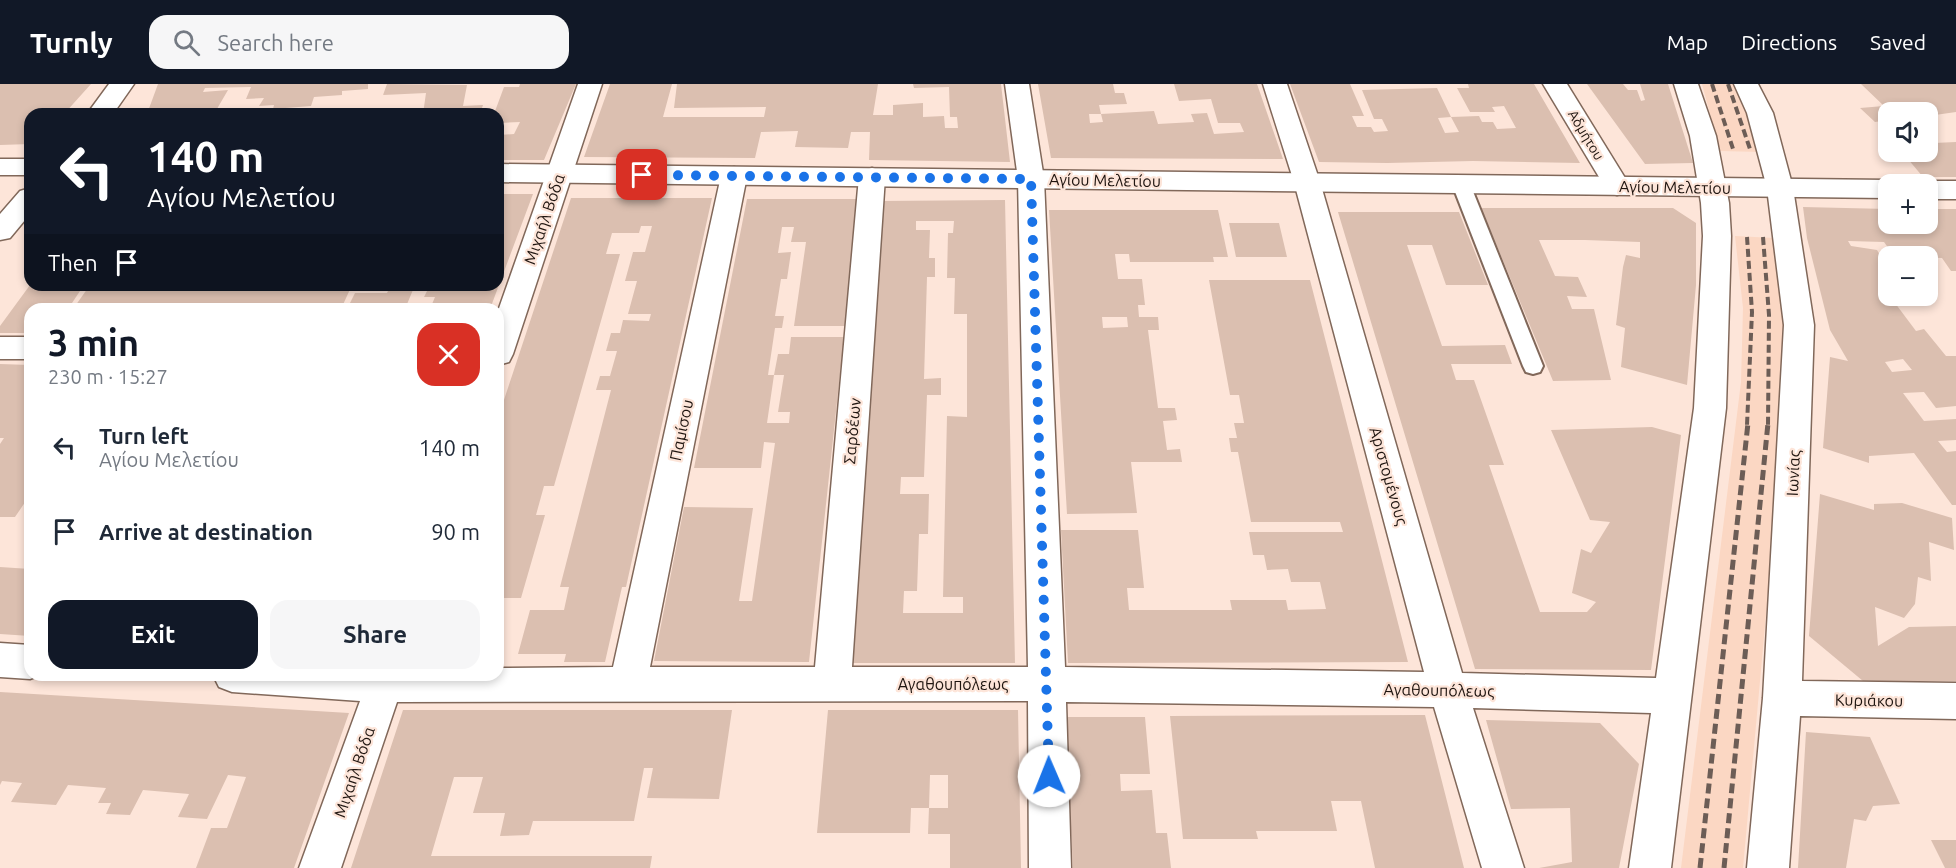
<!DOCTYPE html>
<meta charset="utf-8">
<style>
:root{--surface:#fff;--page:#f6f6f7;--text:#1f2937;--muted:#747a83;--accent:#111827}
body{margin:0;font-family:Ubuntu,sans-serif;background:var(--page);color:var(--text);height:100vh;display:flex;flex-direction:column;font-size:22px;white-space:nowrap}
*{box-sizing:border-box;margin:0}
p{font-size:20px;color:var(--muted)}
.icon{flex:none;width:33px;height:33px;fill:none;stroke:currentColor;stroke-width:2;stroke-linecap:round;stroke-linejoin:round}
.map{position:relative;flex:1;overflow:hidden}
.side{position:absolute;left:24px;top:219px;width:480px;height:378px;display:flex;flex-direction:column;background:var(--surface);border-radius:18px;box-shadow:0 3px 9px #0003}
.side>*{flex:none}
.banner{position:absolute;left:24px;top:24px;width:480px;height:183px;border-radius:18px;box-shadow:0 3px 9px #0003;background:#111827;color:#fff;overflow:hidden}
.buttons{position:absolute;left:1878px;top:18px;display:grid;gap:12px}
.buttons a{display:grid;place-items:center;width:60px;height:60px;border-radius:12px;background:var(--surface);box-shadow:0 3px 9px #0003;font-size:30px}
.pin{position:absolute;display:grid;place-items:center;width:51px;height:51px;color:#fff;margin:-26px;border-radius:12px;box-shadow:0 3px 9px #0006}
.me{position:absolute;width:66px;margin:-33px;rotate:359deg;stroke-linejoin:round;filter:drop-shadow(0 0 4px #0008)}
.turn{display:flex;align-items:center;gap:21px;height:126px;padding:0 24px;font-size:27px}
.turn .icon{width:78px;height:78px;stroke-width:2.5}
.turn b{display:block;font-size:42px;line-height:51px}
.then{display:flex;align-items:center;height:57px;padding:0 24px;background:#0003;gap:12px;font-size:22px}
.round{display:grid;place-items:center;flex:none;width:63px;height:63px;border-radius:18px;background:var(--page)}
.summary{display:flex;align-items:center;justify-content:space-between;height:102px;padding:0 24px}
h1{font-size:36px;font-weight:600;line-height:45px;color:var(--accent)}
.action{display:flex;gap:12px;margin-top:auto;padding:12px 24px}
.action a{flex:1;height:69px;border-radius:18px;background:var(--accent);color:#fff;font-size:24px;font-weight:600;line-height:69px;text-align:center}
.action a+a{background:var(--page);color:var(--text)}
ul{padding:0;list-style:none}
li{display:flex;align-items:center;gap:18px;height:84px;padding:0 24px}
li div{flex:1}
li b{display:block;font-size:22px}
li em{font-style:normal}
header{display:flex;align-items:center;gap:36px;box-sizing:border-box;height:84px;padding:0 30px;background:var(--accent);color:#fff}
header strong{font-size:28px}
nav{display:flex;gap:33px;margin-inline-start:auto;font-size:21px}
.search{width:420px;height:54px;background:var(--page);display:flex;align-items:center;gap:15px;box-sizing:border-box;padding:0 21px;border-radius:18px;color:var(--muted);font-size:22px}
.map>svg:first-child{display:block}
.built{fill:#fbd7c3}
.building{fill:#dbbfb0;fill-rule:evenodd}
.lines{fill:none;stroke-linecap:round;stroke-linejoin:round}
.service-casing{stroke:#81685a;stroke-width:4}
.minor-casing{stroke:#81685a;stroke-width:3}
.tertiary-casing{stroke:#81685a;stroke-width:3}
.secondary-casing{stroke:#81685a;stroke-width:3}
.primary-casing{stroke:#81685a;stroke-width:3}
.service{fill:#fff;fill-rule:evenodd}
.minor{fill:#fff;fill-rule:evenodd}
.tertiary{fill:#fff;fill-rule:evenodd}
.secondary{fill:#fff;fill-rule:evenodd}
.primary{fill:#fff;fill-rule:evenodd}
.rail-far1{stroke:#6c5d56;stroke-width:4;stroke-dasharray:8 4;stroke-linecap:butt}
.rail{stroke:#6c5d56;stroke-width:5;stroke-dasharray:10 5;stroke-linecap:butt}
.route{stroke:#1a73e8;stroke-width:10;stroke-dasharray:0 18}
.labels{text-anchor:middle;dominant-baseline:central;stroke-width:4.5;stroke-linejoin:round;paint-order:stroke}
.far-street-label{font-size:14px;fill:#1f1510;stroke:#fde5d9}
.street-label{font-size:16px;fill:#1f1510;stroke:#fde5d9}
</style>
<header>
<strong>Turnly</strong>
<div class="search"><svg class="icon" aria-label="search" viewBox="0 0 24 24"><circle cx="10" cy="10" r="6"/><path d="M15 15l6 6"/></svg>Search here</div>
<nav><a>Map</a><a>Directions</a><a>Saved</a></nav>
</header>
<div class="map">
<svg width="1956" height="784" viewBox="0 0 1956 784">
<rect width="100%" height="100%" fill="#fde5d9"/>
<path class="built" d="M1702,0h36l23,68 -41,-1z
M1735,152l39,2 13,98 -17,235 -27,297h-62l60,-486 2,-74z"/>
<path class="building" d="M0,0h91l-27,30h-34v30l-30,1z
M158,0h210v5l-26,2v4l-28,2 -3,9 -38,3 1,-4 -15,1 5,-8 -18,1 5,-12 -46,1 -2,4 25,-2 -14,24h-67z
M387,0l80,1 -4,21 20,-1 -3,9h-57l3,-21 -43,2z
M520,0h56l-32,76h-46v-25l16,-1 6,-12 -22,1v-9h-4l10,-27h15z
M610,0h62l-9,33h101l2,-10 -92,1 3,-24h201l-5,31h20v-10l30,-2v14l21,-1 1,12h13l-1,-11h-7l-1,-30 -35,1 -1,-4h88l9,78 -141,-2 1,-28h-19l-3,16 -53,-1 3,-16 -37,1 -6,26 -171,-1z
M1038,0h75l2,9h9l3,11 -28,1 2,9 53,-3 4,13 36,-2 -3,-8 16,-1 7,21 30,-2 -4,-9h-22l-7,-24 -32,2 -5,-17h83l26,75 -232,-1zM1089,30h12l2,8 -13,1z
M1290,0h60l14,32h-12l5,11h14l3,5 14,-1 -6,-12h-8l-12,-29 75,-2 14,29 28,-1 3,6h11l4,7 19,-1 -12,-22 -12,1 3,5h-25l-13,-24h12l-1,-4h66l46,79 -107,-2 -86,2 -68,-1zM1451,33l8,15 -14,1 -7,-15z
M1587,0h36l5,6h9l4,11 4,-1 -5,-16h28l25,79 -48,1z
M1861,0h95v28l-28,4v-4h-40v8l-13,2 -15,-14 24,-2z
M1928,51l6,8 22,-1v35h-33l-21,-25h26z
M498,110h35l-43,115h-60l5,-12h-11l6,-12h68z
M571,114h141l-86,389h-4l-17,75h-41l2,-8h-48l12,-44h34l5,-23h-9l51,-197h-15l4,-14h10l7,-25h-11l5,-18h9l3,-13 26,1 2,-7h-23l9,-33h-12l8,-29h12l7,-26h-11l-2,7h-27l-6,21h14l-66,232h-10l-8,29h9l-24,83h-23v-180z
M747,115h112l-13,127h-52l12,-84h-15l3,-15h-12l-4,26 13,-1 -4,27h-6l-6,37h9l-2,12h-7l-7,47h6l-7,48h22l1,-11h-12l6,-37h-10l4,-21h11l2,-17h53l-35,325 -155,-1 30,-154 69,1 -14,93h13l23,-158 -11,-1 -3,26h-67z
M1005,116l10,463h-171l36,-462zM916,137h38l-1,12h-5l-1,45h8l-1,36h13v103l-20,-1 -4,181h20v16h-60l1,-22h13l2,-57h9l1,-40h-29l1,-17h23l3,-82h14v-17l-17,1 3,-102h8v-19h-6l1,-28h-14z
M1803,123l85,2v15h40v-15h28v62h-5l-9,-13 -48,-2 -10,-14 -36,-1 3,5 26,4 11,19v27h19l-15,3 24,32 8,-2 22,27h10v50l-20,2 -12,-16 -21,1 21,28 32,-2v21l-18,1 9,11 9,-1v54h-4l-38,-52 -45,3v7l-46,-15 7,-91 18,4 -18,-31 -23,-92zM1903,275l9,11 -20,2 -7,-10z
M1481,124h192l23,15v62l-9,100 -66,-18 4,-39 -9,-3 7,-58 3,-12 14,3v-16l-55,-2h-46l16,36 23,1 9,20 -20,-1 5,13h22l17,71 -58,1z
M1049,126h169l10,47h-15l1,5h-84l-1,-8h-14l3,25h24l3,26h-7l1,12h19l1,13h-11l10,78h17l2,12 -14,1 4,29 13,-1 2,13h-51l6,51 -70,1zM1102,233h25l1,10 -25,1z
M1338,128h121l29,73h-42l-14,-40h-25l35,101 63,-1 7,19h-61l5,16h18l30,85h-15l51,147h47l9,-10 -24,-9 9,-44 10,4 19,-31 -20,-2 -39,-90 101,-3 29,8 -30,235 -176,-1z
M1229,139h50l8,34h-51z
M1209,196h101l98,382 -340,1 -7,-133h77l6,58h-17l2,22h103l-2,-10h56l2,10 38,-1 -6,-27h-29l-3,-13 -21,1 -3,-15h-11l-4,-23h94l-3,-10h-89l-13,-70h-7l-2,-14h8l-3,-15h10l-5,-28h-9z
M30,201h54l-16,24h-38v24h-30v-7z
M90,201h180v2l82,-2 -11,24h-268z
M391,201h24l-10,24h-58l8,-16h32z
M0,280l30,1v130l-15,22h-15v-73l4,-6h-4z
M1820,410l54,16v-6l28,-1 50,15 2,32 -25,-8 2,39 -13,-4 -3,27 -11,14 -29,-11 3,39 31,-19 47,-1v55h-93l-54,-45z
M0,483l30,2v67l-30,-2z
M0,608l201,12 148,9 -55,155h-98l15,-40h16l19,-51 -18,-2 -21,44 -29,-2 11,-23 -46,-4 -13,25 -24,-1 5,-11h-13l8,-15 -38,-3 -12,20 -45,-3 11,-19 -20,-2 -2,4z
M403,626h329l-13,89 -72,-1 6,-30h-9l-10,53h-101l-4,14 -29,1 5,-23h-32l10,-36h-29l-23,79h221l-2,12h-299z
M828,626h190l3,158h-71v-34h-22l1,-26h19v-33h-18l-1,33h-18l-1,25h-93z
M1425,631l39,153h-89l-14,-67h-30l6,30h-81l2,8h-75l-13,-123z
M1065,633h80l5,57h-30l1,17 31,-1 4,43h11l4,35h-98z
M1486,636l114,3 39,41 -20,104h-80l33,-6 -2,-54 -59,1z
M1806,648l64,5 30,67 -27,2 -7,15 -12,-2 -8,49h-48z
M1931,756h25v28h-11z"/>
<g class="lines">
<g class="service-casing">
<path id="service" d="M1461,94l6,2 3,4 73,182 -3,6 -7,2 -7,-2 -3,-6 -71,-182 3,-4z"/>
</g>
<g class="minor-casing">
<path id="minor" d="M578,0h24l-89,270 -4,8 -11,3v-54z
M1005,0h24l15,95 21,488 359,5 -130,-490 -31,-98h24l33,98 142,491 194,5 38,-270 9,-172 -2,-33 -11,-67 -16,-52h24l18,52 13,67 2,33 -5,172 -55,460h-42l22,-155 -178,-5 51,160h-42l-48,-161 -368,-5 5,166h-42l-1,-167 -631,1 -56,166h-42l61,-167 -128,-9 -13,-5 -6,-12h285v-7l115,-1 108,-491 4,-6 9,-3 9,3 4,6 -97,491h165l44,-490 4,-6 9,-3 9,3 4,6 -33,490h176l-10,-488z
M1734,0h24l15,29 20,75 21,137 -12,356 154,2v36l-156,-3 -11,152h-42l16,-170 21,-373 -17,-137 -20,-75z
M0,253h30v22h-30z
M0,559l30,2v30h10l-10,4 -30,-2z"/>
</g>
<g class="tertiary-casing">
<path id="tertiary" d="M1543,0h24l63,102 -4,6 -9,3 -9,-3z"/>
</g>
<g class="secondary-casing">
<path id="secondary" d="M0,75h30v16h-30z
M498,80l1390,16 11,4h-11v14l-1390,-16z
M1928,97h28v18h-28v-15h-10z"/>
</g>
<g class="primary-casing">
<path id="primary" d="M109,0h25l-21,30h-26z
M30,104v26l-20,24 -10,2v-26l20,-23z"/>
</g>
<use href="#service" class="service"/>
<use href="#minor" class="minor"/>
<use href="#tertiary" class="tertiary"/>
<use href="#secondary" class="secondary"/>
<use href="#primary" class="primary"/>
<path class="rail-far1" d="M1712,0l22,68
M1728,0l23,68
M1747,153l5,75 -5,113
M1763,153l6,78 -1,110"/>
<path class="rail" d="M1700,784l48,-445
M1724,784l44,-445"/>
</g>
<g class="lines">
<path class="route" d="M642,91l389,4 18,597"/>
</g>
<g class="labels">
<g class="far-street-label">
<text transform="translate(1586 51) rotate(59)">Αδμήτου</text>
</g>
<g class="street-label">
<text transform="translate(1105 96) rotate(1)">Αγίου Μελετίου</text>
<text transform="translate(1675 103) rotate(1)">Αγίου Μελετίου</text>
<text transform="translate(544 135) rotate(-71)">Μιχαήλ Βόδα</text>
<text transform="translate(681 346) rotate(-78)">Παμίσου</text>
<text transform="translate(852 347) rotate(-85)">Σαρδέων</text>
<text transform="translate(1793 389) rotate(-87)">Ιωνίας</text>
<text transform="translate(1389 392) rotate(74)">Αριστομένους</text>
<text x="953" y="600">Αγαθουπόλεως</text>
<text transform="translate(1439 606) rotate(1)">Αγαθουπόλεως</text>
<text transform="translate(1869 616) rotate(1)">Κυριάκου</text>
<text transform="translate(354 688) rotate(-71)">Μιχαήλ Βόδα</text>
</g>
</g>
</svg>
<div class="buttons">
<a><svg class="icon" aria-label="sound" viewBox="0 0 24 24"><path d="M4 9h4l5-4v14l-5-4H4zM17 9q2 3 0 6"/></svg></a>
<a>+</a>
<a>−</a>
</div>
<div class="pin" style="left:642px;top:91px;background:#d93025"><svg class="icon" aria-label="arrive" viewBox="0 0 24 24"><path d="M6 21V4h12l-3 4 3 4H6"/></svg></div>
<svg class="me" style="left:1049px;top:692px" viewBox="-20 -20 40 40"><circle r="19" fill="#fff"/><path d="M0-13L10 11 0 6-10 11z" fill="#1a73e8"/></svg>
<div class="banner">
<div class="turn"><svg class="icon" aria-label="left" viewBox="0 0 24 24"><path d="M17 20v-9H6M10 6l-5 5 5 5"/></svg><div><b>140 m</b>Αγίου Μελετίου</div></div>
<div class="then">Then<svg class="icon" aria-label="arrive" viewBox="0 0 24 24"><path d="M6 21V4h12l-3 4 3 4H6"/></svg></div>
</div>
<section class="side">
<div class="summary"><div><h1>3 min</h1><p>230 m · 15:27</p></div><a class="round" style="background:#d93025;color:#fff"><svg class="icon" aria-label="close" viewBox="0 0 24 24"><path d="M6 6l12 12M18 6L6 18"/></svg></a></div>
<ul>
<li><svg class="icon" aria-label="left" viewBox="0 0 24 24"><path d="M17 20v-9H6M10 6l-5 5 5 5"/></svg><div><b>Turn left</b><p>Αγίου Μελετίου</p></div><em>140 m</em></li>
<li><svg class="icon" aria-label="arrive" viewBox="0 0 24 24"><path d="M6 21V4h12l-3 4 3 4H6"/></svg><div><b>Arrive at destination</b></div><em>90 m</em></li>
</ul>
<div class="action"><a>Exit</a><a>Share</a></div>
</section>
</div>
